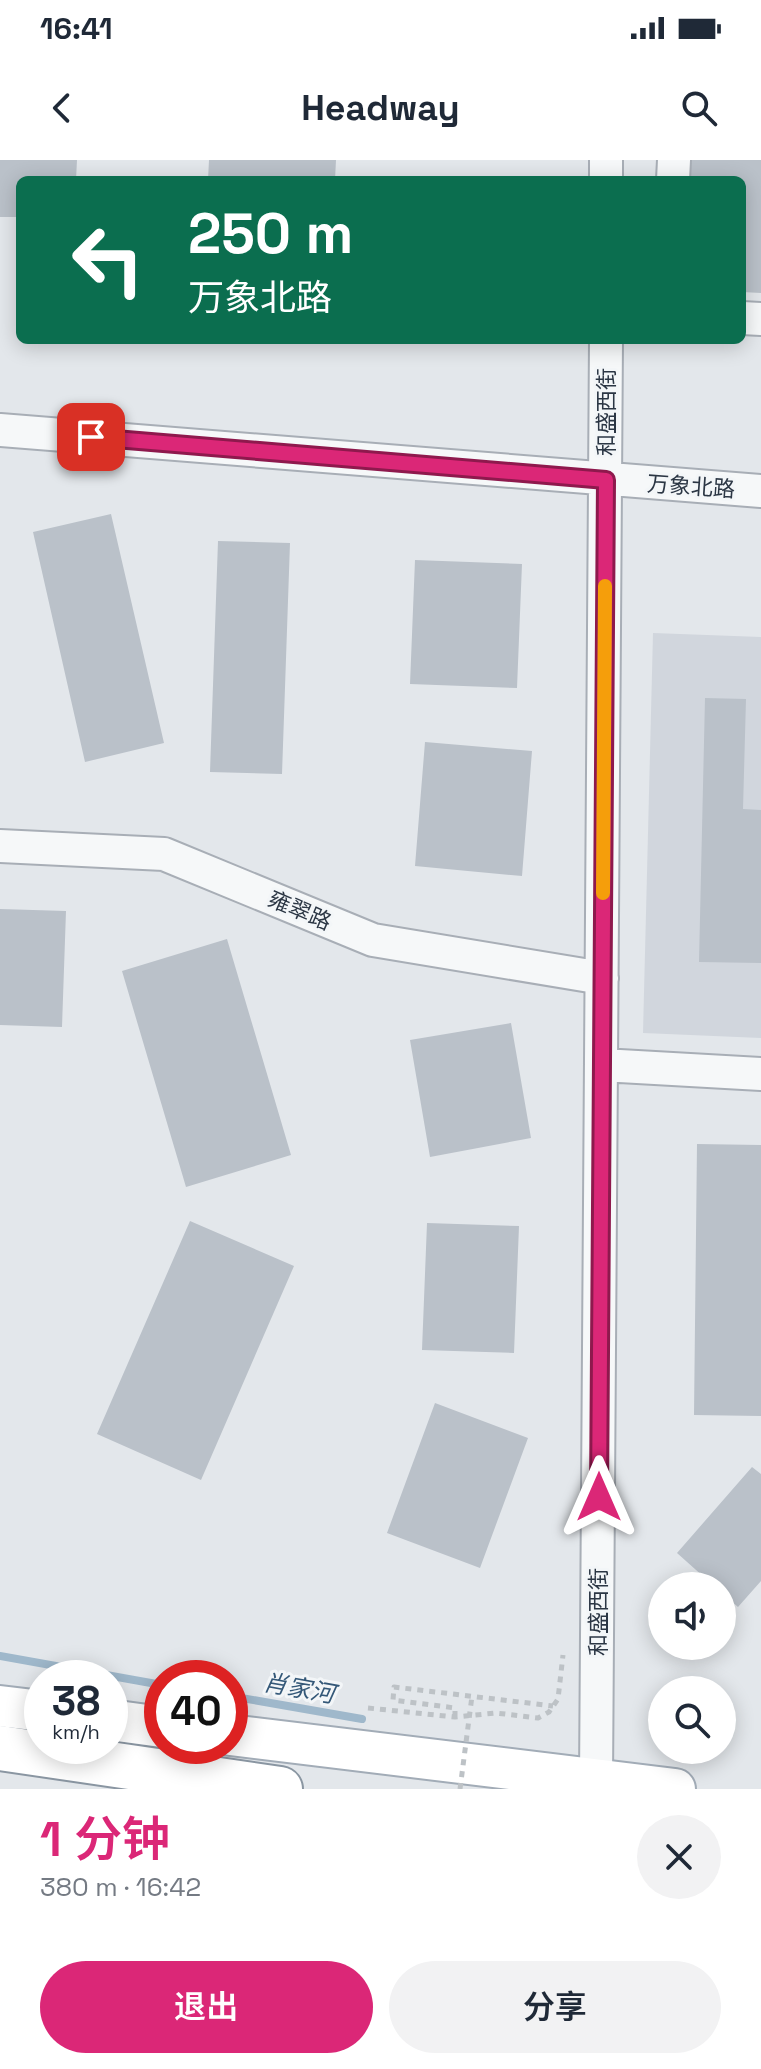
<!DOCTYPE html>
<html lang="zh">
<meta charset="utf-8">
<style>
:root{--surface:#fff;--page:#f2f2f3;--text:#1f2937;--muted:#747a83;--accent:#db2777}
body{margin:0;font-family:"Space Grotesk","Noto Sans SC",sans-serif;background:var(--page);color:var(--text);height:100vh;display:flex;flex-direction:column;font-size:30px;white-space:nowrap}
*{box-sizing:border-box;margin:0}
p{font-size:26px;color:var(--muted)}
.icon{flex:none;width:44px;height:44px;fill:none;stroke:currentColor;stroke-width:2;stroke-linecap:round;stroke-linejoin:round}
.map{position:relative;height:1629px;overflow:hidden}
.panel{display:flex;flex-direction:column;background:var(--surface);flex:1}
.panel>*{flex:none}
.guide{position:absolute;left:16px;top:16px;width:730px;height:168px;border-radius:12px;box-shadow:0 4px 20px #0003;background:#0b6e4f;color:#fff;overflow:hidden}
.controls{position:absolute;left:648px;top:1412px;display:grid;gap:16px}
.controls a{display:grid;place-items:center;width:88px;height:88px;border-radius:50%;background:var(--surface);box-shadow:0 4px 20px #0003;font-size:40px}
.speed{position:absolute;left:24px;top:1500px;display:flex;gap:16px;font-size:40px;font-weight:700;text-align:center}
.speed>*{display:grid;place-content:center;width:104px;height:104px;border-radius:50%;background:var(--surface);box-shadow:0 4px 20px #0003;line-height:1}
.speed small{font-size:20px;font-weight:400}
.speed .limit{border:12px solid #d22;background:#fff;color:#111}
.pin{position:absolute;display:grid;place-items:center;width:68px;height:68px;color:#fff;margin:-34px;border-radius:16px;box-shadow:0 4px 12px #0006}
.me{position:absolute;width:88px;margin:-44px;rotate:0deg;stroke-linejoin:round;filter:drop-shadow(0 0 6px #0008)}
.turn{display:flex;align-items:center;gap:28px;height:168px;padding:0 40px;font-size:36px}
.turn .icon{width:104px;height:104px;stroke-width:2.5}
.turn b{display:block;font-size:56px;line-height:68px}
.round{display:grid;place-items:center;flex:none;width:84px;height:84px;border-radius:42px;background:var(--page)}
.overview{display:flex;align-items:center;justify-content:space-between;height:136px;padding:0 40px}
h1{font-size:48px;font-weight:600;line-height:60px;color:var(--accent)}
.primary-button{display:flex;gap:16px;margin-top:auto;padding:16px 40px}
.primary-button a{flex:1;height:92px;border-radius:48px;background:var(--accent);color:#fff;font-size:32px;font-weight:600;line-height:92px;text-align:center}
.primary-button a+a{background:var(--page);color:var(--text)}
.status{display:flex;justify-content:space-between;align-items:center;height:56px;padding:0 40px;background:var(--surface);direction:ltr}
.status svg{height:22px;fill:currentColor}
header{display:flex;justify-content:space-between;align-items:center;height:104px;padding:0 40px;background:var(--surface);font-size:36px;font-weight:600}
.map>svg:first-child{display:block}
.built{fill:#d1d6dd}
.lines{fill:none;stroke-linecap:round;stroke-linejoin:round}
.stream{stroke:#9fb8cb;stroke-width:8}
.building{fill:#bac1c9}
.minor-casing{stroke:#a8aeb6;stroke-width:36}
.major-casing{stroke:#a2acb7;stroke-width:44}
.highway-casing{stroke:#8a96a2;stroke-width:48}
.path{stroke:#bdc2c6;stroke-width:5;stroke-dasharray:6 6;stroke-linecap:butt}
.minor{stroke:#f6f8f9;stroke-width:32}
.major{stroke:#fff;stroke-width:40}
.highway{stroke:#fff;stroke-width:44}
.path-bridge{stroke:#bdc2c6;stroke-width:5;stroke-dasharray:6 6;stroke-linecap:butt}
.route-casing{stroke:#8e194d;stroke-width:20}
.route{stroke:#db2777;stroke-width:14}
.slow{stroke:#f59e0b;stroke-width:14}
.labels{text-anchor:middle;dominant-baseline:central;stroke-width:6;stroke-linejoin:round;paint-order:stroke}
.street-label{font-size:22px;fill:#2b3644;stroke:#f3f6f8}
.water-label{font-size:24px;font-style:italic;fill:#345878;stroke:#f3f6f8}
</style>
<div class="status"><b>16:41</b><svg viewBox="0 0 49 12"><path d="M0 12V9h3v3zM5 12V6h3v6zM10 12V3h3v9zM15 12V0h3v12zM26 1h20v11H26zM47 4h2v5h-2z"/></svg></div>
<header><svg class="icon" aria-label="back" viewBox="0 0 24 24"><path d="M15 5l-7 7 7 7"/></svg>Headway<svg class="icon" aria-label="search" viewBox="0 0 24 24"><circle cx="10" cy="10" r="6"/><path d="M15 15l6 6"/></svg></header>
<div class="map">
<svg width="761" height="1629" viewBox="0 0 761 1629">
<rect width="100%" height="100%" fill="#e3e7eb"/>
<path class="built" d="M653,473l108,4v401l-118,-5z"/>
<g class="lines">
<path class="stream" d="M0,1496l162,29
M230,1536l132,23"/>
</g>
<path class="building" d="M0,0h77l-1,20h-56v37h-20z
M209,0h127l-1,20h-127z
M688,0h73v133l-19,-1v-112h-55z
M111,354l53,229 -79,19 -52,-230z
M218,381l72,2 -8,231 -72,-2z
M415,400l107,4 -5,124 -107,-4z
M705,538l41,1 -3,110 18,1v153l-62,-1z
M425,582l107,9 -10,125 -107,-10z
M0,749l66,2 -4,116 -62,-2z
M227,779l64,216 -105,32 -64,-216z
M511,863l20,115 -101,19 -20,-117z
M697,984l64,1v271l-67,-1z
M190,1061l104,45 -93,214 -104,-46z
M427,1063l92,3 -5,127 -92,-3z
M435,1243l93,35 -48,130 -93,-35z
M752,1307l9,7v107l-23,26 -16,-14v-7h-8l-37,-33z"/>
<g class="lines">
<g class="minor-casing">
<path id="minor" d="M606,0v20
M673,20l1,-20
M742,158l19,1
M0,270l761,61
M0,686l164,8 209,86 229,38
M602,905l159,9
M596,1620l10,-1440"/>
</g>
<g class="major-casing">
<path id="major" d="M0,1546l42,5
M110,1560l52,7
M230,1575l445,54"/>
</g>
<g class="highway-casing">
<path id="highway" d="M0,1588l280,41"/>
</g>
<path class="path" d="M368,1548l87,9 41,-4 42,5 11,-6 9,-13 5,-44
M455,1557v-9l-62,-8 1,-13 159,19"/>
<use href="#minor" class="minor"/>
<use href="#major" class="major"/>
<use href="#highway" class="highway"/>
<path class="path-bridge" d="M460,1629l12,-93"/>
</g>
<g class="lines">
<g class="route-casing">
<path id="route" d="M91,277l515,43 -7,1017"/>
</g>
<use href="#route" class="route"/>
<path class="slow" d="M603,733l2,-307"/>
</g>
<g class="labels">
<g class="street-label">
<text transform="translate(606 252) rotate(-90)">和盛西街</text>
<text transform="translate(691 326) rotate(4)">万象北路</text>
<text transform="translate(300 750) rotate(23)">雍翠路</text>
<text transform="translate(598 1452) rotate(-90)">和盛西街</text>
</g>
<g class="water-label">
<text transform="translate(299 1528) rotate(10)">肖家河</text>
</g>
</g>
</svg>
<div class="controls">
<a><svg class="icon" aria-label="sound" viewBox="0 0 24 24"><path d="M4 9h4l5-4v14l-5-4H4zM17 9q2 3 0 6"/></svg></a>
<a><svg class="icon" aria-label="search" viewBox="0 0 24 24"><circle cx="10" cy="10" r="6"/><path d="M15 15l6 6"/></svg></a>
</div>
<div class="speed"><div>38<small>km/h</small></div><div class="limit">40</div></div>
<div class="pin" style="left:91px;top:277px;background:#d93025"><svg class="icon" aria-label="arrive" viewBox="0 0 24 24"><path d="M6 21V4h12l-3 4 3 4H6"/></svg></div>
<svg class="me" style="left:599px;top:1337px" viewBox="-20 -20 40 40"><path d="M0-17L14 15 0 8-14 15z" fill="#db2777" stroke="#fff" stroke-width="4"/></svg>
<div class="guide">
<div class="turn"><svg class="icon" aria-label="left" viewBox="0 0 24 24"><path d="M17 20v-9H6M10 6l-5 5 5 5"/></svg><div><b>250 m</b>万象北路</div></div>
</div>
</div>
<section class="panel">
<div class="overview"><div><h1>1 分钟</h1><p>380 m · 16:42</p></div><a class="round"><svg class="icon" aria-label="close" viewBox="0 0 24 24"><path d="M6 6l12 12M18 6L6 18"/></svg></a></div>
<div class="primary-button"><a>退出</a><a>分享</a></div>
</section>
